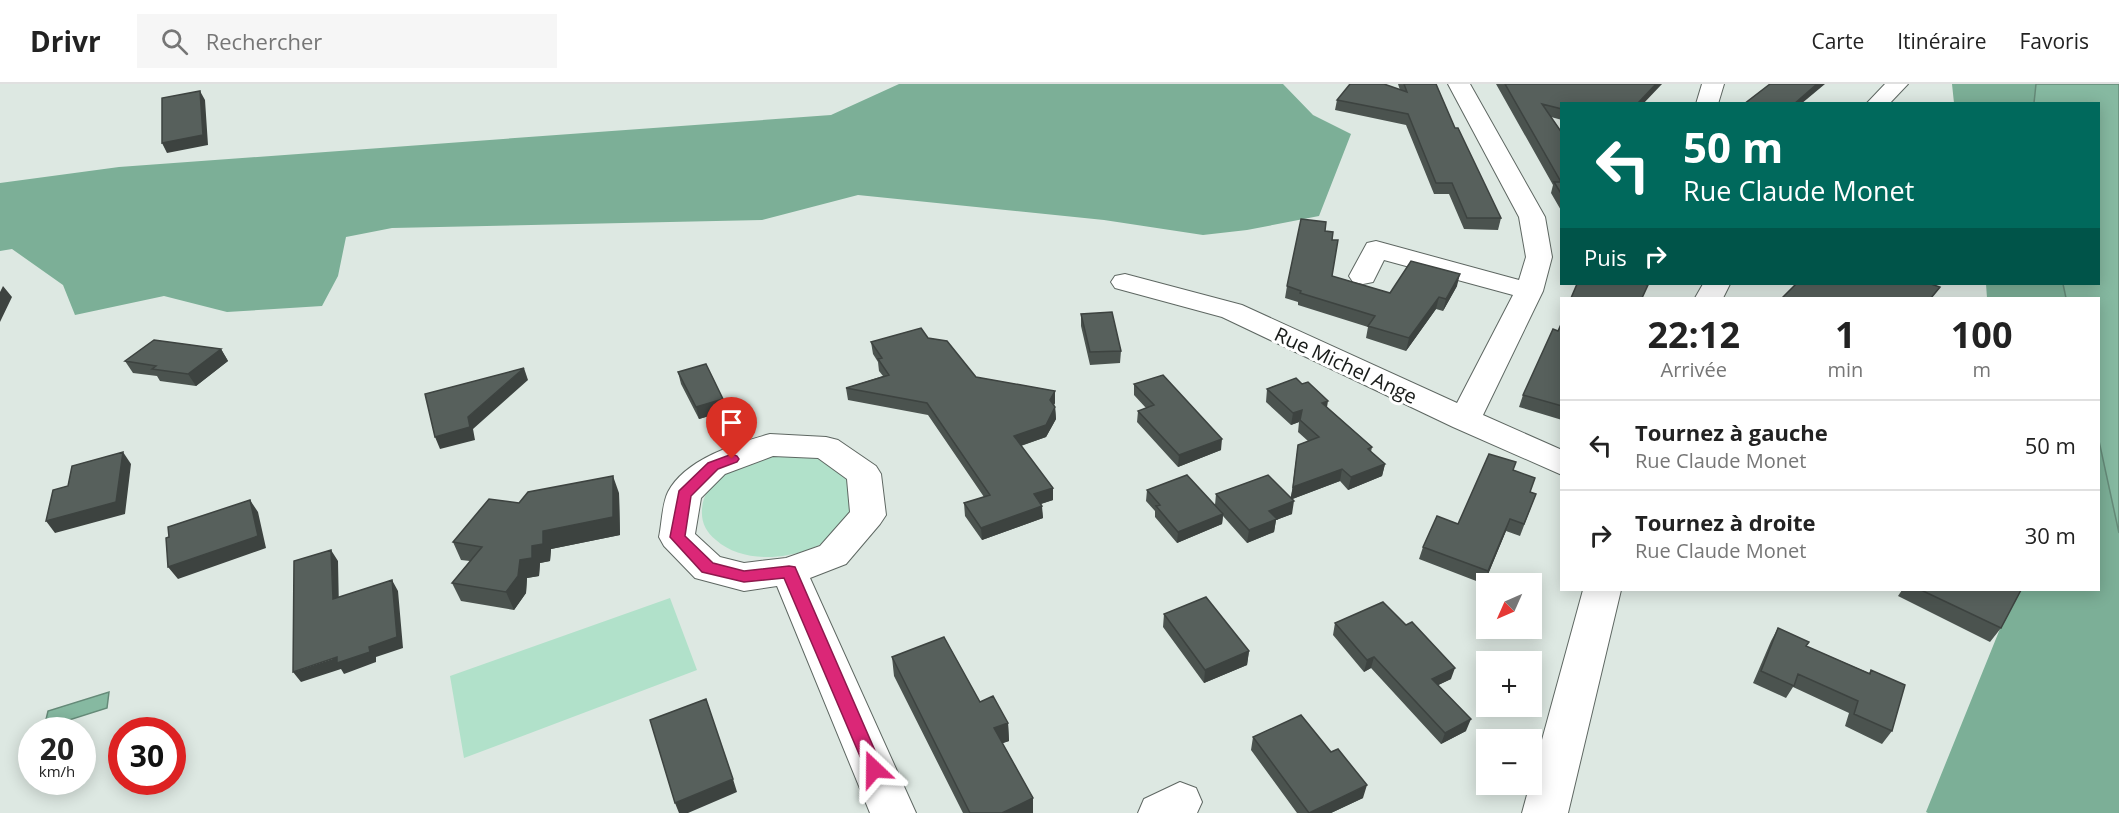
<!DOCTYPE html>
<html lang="fr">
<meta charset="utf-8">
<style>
:root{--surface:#fff;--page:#f6f6f6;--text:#222;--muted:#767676;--line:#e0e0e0}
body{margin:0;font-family:"Open Sans",sans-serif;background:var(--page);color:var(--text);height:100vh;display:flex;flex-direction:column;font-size:22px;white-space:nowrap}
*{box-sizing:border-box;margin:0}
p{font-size:20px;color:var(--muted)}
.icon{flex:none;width:33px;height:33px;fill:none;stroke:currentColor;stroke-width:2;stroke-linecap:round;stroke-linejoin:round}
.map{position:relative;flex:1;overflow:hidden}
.side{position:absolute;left:1560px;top:213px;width:540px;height:294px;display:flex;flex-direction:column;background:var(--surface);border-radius:0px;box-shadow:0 3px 15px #0003}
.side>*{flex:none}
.banner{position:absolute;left:1560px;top:18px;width:540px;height:183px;border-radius:0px;box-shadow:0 3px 15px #0003;background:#00695c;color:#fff;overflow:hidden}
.needle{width:39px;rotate:225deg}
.fabs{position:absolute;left:1476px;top:489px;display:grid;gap:12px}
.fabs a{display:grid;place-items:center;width:66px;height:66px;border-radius:0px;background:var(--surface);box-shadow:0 3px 15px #0003;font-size:30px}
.speed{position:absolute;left:18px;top:633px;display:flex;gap:12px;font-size:30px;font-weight:700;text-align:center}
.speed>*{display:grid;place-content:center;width:78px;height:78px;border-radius:50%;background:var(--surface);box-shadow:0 3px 15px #0003;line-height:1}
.speed small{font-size:15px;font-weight:400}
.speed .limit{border:9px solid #d22;background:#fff;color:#111}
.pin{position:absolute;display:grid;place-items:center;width:51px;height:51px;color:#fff;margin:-62px -26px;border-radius:50% 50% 50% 0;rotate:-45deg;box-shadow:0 0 6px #0007}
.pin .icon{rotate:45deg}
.me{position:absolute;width:66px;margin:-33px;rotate:337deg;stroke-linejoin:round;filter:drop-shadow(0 0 4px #0008)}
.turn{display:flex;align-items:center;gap:21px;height:126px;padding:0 24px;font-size:27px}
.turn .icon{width:78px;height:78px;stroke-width:2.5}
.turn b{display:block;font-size:42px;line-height:51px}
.then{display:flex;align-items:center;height:57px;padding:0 24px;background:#0003;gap:12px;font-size:22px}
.eta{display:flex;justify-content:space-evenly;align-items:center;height:102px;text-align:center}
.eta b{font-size:36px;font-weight:700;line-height:42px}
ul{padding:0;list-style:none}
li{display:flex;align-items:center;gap:18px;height:90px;padding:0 24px;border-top:2px solid var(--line)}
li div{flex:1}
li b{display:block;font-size:22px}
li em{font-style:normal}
header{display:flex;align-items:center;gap:36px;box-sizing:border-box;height:84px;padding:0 30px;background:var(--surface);border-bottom:2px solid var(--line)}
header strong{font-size:28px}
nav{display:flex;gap:33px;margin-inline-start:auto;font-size:21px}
.search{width:420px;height:54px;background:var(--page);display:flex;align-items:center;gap:15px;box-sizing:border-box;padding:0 21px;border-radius:0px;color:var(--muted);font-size:22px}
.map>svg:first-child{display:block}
.green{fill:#b1e1ca}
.forest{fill:#7caf97}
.water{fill:#86b9a1;stroke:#658a78;stroke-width:1.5}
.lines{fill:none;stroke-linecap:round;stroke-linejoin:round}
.minor-casing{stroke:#5e6762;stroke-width:2}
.tertiary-casing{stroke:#5e6762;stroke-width:2}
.minor{fill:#fff;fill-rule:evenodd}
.tertiary{fill:#fff;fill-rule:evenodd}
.wall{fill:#4b534f}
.shaded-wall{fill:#3d4340}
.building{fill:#57605c;stroke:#3d4340;stroke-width:1.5}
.route{fill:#db2777;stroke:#8e194d;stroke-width:1.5}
.labels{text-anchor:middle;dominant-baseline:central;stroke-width:6;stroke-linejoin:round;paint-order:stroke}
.street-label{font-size:20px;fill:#181b19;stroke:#fff}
</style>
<header>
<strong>Drivr</strong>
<div class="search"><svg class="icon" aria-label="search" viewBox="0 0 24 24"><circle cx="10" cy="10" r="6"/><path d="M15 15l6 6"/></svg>Rechercher</div>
<nav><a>Carte</a><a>Itinéraire</a><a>Favoris</a></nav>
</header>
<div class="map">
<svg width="2119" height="729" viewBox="0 0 2119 729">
<rect width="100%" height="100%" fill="#dde8e2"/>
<path class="green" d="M822,368l38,40c-5,11 -10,28 -18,37 -29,29 -94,40 -126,11 -10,-8 -15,-18 -14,-31 1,-15 9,-25 21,-33 7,-6 17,-16 26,-19 13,-4 56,-4 73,-5z
M670,514l27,72 -233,88 -14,-82z"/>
<path class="forest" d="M899,0h384l30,31 38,19 -32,82 -72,14 -44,5 -99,-15 -246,-25 -96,25 -370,8 -46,9 -8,39 -16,30 -95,6 -63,-16 -89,19 -12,-30 -51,-36 -12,2v-68l119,-16 712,-52z
M1952,0h84l-2,19h-80z
M1986,200h77l3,14h-79z
M2099,357l20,92v280h-191l-2,-1 84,-208 8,-14h80z"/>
<path class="water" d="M2036,0h83v449l-20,-92 -1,-143h-32l-3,-14h35v-180l-64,-1z
M109,608l-2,16 -63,20 4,-17z"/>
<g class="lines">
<g class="minor-casing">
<path id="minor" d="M1448,0h22l75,133 7,40 -9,34 -60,124 79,35v25l-109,-48 -231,-110 -107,-29 -4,-6 4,-6 10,-2 117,31 215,98 56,-108 -129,-35 -11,22 -10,2 -10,-2 -4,-6 18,-33 9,-2 143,39 7,-23 -7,-40z
M1702,0h22l-6,20h-22z
M770,350l56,3 12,3 38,26 5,8 5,41 -6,9 -34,40 -36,14 106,235h-46l-93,-227 -33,5 -49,-13 -31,-32 -5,-9c3,-14 3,-33 9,-45 17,-33 69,-49 102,-58zM773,372l45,2 29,21 3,33 -30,34 -34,12 -42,5 -24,-6 -25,-23 6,-36 24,-24z
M1180,698l16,6 6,14 -5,11h-59l6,-14z"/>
</g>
<g class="tertiary-casing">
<path id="tertiary" d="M1885,0h23l-19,20h-23z
M1703,200h27l-7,14h-28z
M1583,506h38l-53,223h-46z"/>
</g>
<use href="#minor" class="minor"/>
<use href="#tertiary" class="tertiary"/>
</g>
<path class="wall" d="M1398,0h38l19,44 46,90 -3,12 -34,-1 -15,-35h-15l-28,-69 -71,-15 2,-10 63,-10z
M1496,0h166l-100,20v16l-11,-3 11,16v79l-11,-19 2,-8z
M1325,147l7,9v36l58,17 67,-7 -14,25 -7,-2 -30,42 -40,-13 2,-11 -70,-22v-3l-13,-4 2,-12z
M1081,230l40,37 -1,12 -30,2 -9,-39z
M1562,238v98l-43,-13 4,-12 35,-64z
M928,254l48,39 79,14v12l-1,2 1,2 1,12 -10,18 -25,9 32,54 -12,4 2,14 -61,22 -17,-24 -1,-13 20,-6 -56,-82 -80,-15 -2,-12 37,-12 -4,-5 -1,-9 -5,-8 -2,-12z
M221,265l7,12 -32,25 -36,-5 -3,-5 -24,-3 -8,-12z
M678,288l48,39 -27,8 -18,-35z
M1134,300l87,66 -43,17 -41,-45 1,-11 8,-3 -12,-13z
M1267,305l60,18 45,40 -1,5 14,12 -3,12 -34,14 -8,-9 -48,18v15l-16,6 -2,12 -27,11 -24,-27 -1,8 -45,19 -22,-26v-6l-9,-10 1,-11 68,15 1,-11 75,4 7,-53 10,-4 -10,-9 1,-10 -8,3 -25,-23z
M1514,386l16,22 6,2 -16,42 -14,-5 -22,53 -65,-25 4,-12 35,-23z
M619,409l1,42 -69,14 -1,12 -10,2 -1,13 -12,2 -1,15 -12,17 -53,-9 -9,-18 18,-22 -9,-1 -8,-18 66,-39z
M1902,506h117l-18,38 -11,14 -92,-46z
M1164,530l85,37 -2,14 -43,18 -41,-56z
M1335,539l116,56 -13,6 28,46 -25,13 -70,-76 -7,4 -31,-37z
M1778,544l28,18 63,27 2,-3 21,61 -10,13 -37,-18 4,-13 -56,-26 -7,11 -33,-15 18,-42z
M892,573l88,45 28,21 1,18 -7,2 31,55v15h-70l-69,-137z
M1253,653l110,61 -32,15h-34l-46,-63z"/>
<path class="shaded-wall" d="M1656,0h6l-19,20h-6z
M1817,0h8l-24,20h-7z
M200,7l5,9 3,45 -41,8 -5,-10z
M1460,190l-3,12 -14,25 3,-12z
M3,202l9,11 -12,25v-30z
M1439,213l-3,12 -30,42 3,-13z
M221,265l7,12 -32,25 -8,-12z
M524,284l4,12 -55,49 2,11 -35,9 -5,-12 33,-20z
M1055,307v12l-5,9v-12z
M723,315l3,12 -27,8 -3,-12z
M1328,317l-2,12 -4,-10z
M1055,323l1,12 -10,18 -32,11v-12z
M1302,326l-3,12 -8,3 2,-12z
M1222,355l-1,11 -43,17 1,-12z
M123,368l8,12 -6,50 -70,19 -9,-12z
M1385,380l-3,12 -34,14 3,-13z
M1342,385l-2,12 -50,19 3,-13z
M613,392l6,17 1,42 -69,14 -1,12 -10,2 -1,13 -12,2 -1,15 -12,17 -8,-18 14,-32 23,-29z
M1053,404v12l-19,6v-12z
M250,416l8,12 8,36 -88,31 -10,-12z
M1294,417l-2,13 -16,6 -2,12 -27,11 2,-13 20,-19z
M1042,422l1,12 -61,22 -1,-12z
M1223,430l-1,10 -45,19 1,-11z
M1510,435l-4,12 -22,53 4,-13z
M331,466l7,11 1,49 -6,-11z
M392,496l6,11 5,57 -27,9v5l-32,12 -3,-5 -40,13 -8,-10 76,-25z
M1249,567l-2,14 -43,18 1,-13z
M1374,573l-3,11 -7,4 3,-12z
M1455,584l-4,11 -23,11 4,-11z
M1471,635l-5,12 -25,13 4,-11z
M1008,639l1,18 -14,5 -1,-18z
M733,695l4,13 -49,21h-9l-4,-10z
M1367,701l-4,13 -32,15h-22z
M1033,714v15h-31z"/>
<path class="building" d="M1350,0h34l23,8 -3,-8h32l19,44h3l43,90h-34l-15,-35h-16l-28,-69 -71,-14z
M1505,0h151l-19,20h-75v5l-20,-5 20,29v62l-8,-13h7z
M1770,0h47l-23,20h-50z
M200,7l3,44 -41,8v-45z
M1301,135l25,3 -1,9 8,1 -1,8h6l-6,36 58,17 21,-32 49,13 -14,25 -7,-2 -30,41 -41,-12 7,-10 -75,-23 1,-2 -14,-5z
M1577,200h67l4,1 -6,13h-71z
M1796,200h135l9,3 -9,11h-149z
M1112,228l9,39 -31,1 -9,-38z
M1562,238v84l-39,-11 30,-66 5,2z
M921,244l7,10 19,3 29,36 79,14 -5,9 5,7 -9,18 -32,11 39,52 -19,6 8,12 -61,22 -17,-25 26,-8 -63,-92 -81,-15 43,-13 -11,-16 4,-1 -11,-16z
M154,256l67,9 -33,25 -36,-5 4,-3 -31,-5z
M706,280l17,35 -27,8 -18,-35z
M524,284l-56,49 2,10 -35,10 -10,-43z
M1163,291l59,64 -43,16 -41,-44 16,-6 -20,-21z
M1296,294l6,6 6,-2 20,19 -6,2 50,44 -4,2 17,15 -34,13 -9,-8 -49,18 5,-42 21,-8 -19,-17 2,-10 -9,3 -26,-24z
M123,368l-7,50 -70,19 7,-31 15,-4 4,-20z
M1489,370l27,8 -3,8 22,8 -5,14 6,2 -12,30 -14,-5 -22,52 -65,-24 14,-31 21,8z
M1187,391l36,39 -45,18 -22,-26 4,-1 -13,-15z
M1268,391l26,26 -25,10 8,8 -28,11 -33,-36z
M613,392v41l-70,14v13l-11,2v12l-12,2 -2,16 -12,16 -54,-9 30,-36 -29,-5 36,-43 30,4 9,-11z
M250,416l8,36 -90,31 -2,-29 3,-1 -1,-10z
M331,466l2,49 59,-19 5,57 -28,10 1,5 -33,11v-6l-44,15 1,-111z
M1921,506h100l-20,38z
M1206,513l43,54 -44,19 -41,-56z
M1383,518l23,23 6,-3 43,46 -23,11 39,40 -26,14 -71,-76 -7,3 -32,-37z
M1778,544l31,14 -3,4 64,28 1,-4 34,15 -13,46 -38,-17 4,-13 -60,-27 -4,12 -33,-15z
M944,553l36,65 13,-6 15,27 -14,5 39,70 -31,15h-32l-78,-156z
M706,615l27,80 -58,24 -25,-83z
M1301,631l30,37 7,-3 29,36 -58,28 -56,-76z"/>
<path class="route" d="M732,370l5,2 2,3 -2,3 -19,7 -27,27 -6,40 28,27 31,8 45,-5 6,1 88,202 -2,6 -7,2 -6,-2 -84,-197 -40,4 -42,-10 -32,-35 9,-46 29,-28z"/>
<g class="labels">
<g class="street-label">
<text transform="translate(1346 281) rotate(25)">Rue Michel Ange</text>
</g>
</g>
</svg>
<div class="fabs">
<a><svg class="needle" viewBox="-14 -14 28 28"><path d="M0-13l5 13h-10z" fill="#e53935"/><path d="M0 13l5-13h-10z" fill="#767676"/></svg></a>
<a>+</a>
<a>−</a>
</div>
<div class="speed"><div>20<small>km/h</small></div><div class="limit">30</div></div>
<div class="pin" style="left:732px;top:375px;background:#d93025"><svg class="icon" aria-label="arrive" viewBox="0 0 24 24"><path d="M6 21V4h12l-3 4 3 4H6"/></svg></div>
<svg class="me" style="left:874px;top:685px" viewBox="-20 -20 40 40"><path d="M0-17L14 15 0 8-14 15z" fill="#db2777" stroke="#fff" stroke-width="4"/></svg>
<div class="banner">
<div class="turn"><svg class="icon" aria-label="left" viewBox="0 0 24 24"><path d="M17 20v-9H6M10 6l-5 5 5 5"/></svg><div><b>50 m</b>Rue Claude Monet</div></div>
<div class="then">Puis<svg class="icon" aria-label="right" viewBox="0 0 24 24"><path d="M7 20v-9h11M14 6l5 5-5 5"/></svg></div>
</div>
<section class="side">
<div class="eta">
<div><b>22:12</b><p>Arrivée</p></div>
<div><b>1</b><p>min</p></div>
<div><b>100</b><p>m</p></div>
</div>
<ul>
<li><svg class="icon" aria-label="left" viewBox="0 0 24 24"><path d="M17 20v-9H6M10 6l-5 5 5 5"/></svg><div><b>Tournez à gauche</b><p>Rue Claude Monet</p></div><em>50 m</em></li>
<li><svg class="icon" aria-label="right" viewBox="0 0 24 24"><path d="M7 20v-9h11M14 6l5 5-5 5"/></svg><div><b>Tournez à droite</b><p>Rue Claude Monet</p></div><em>30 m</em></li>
</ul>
</section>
</div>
